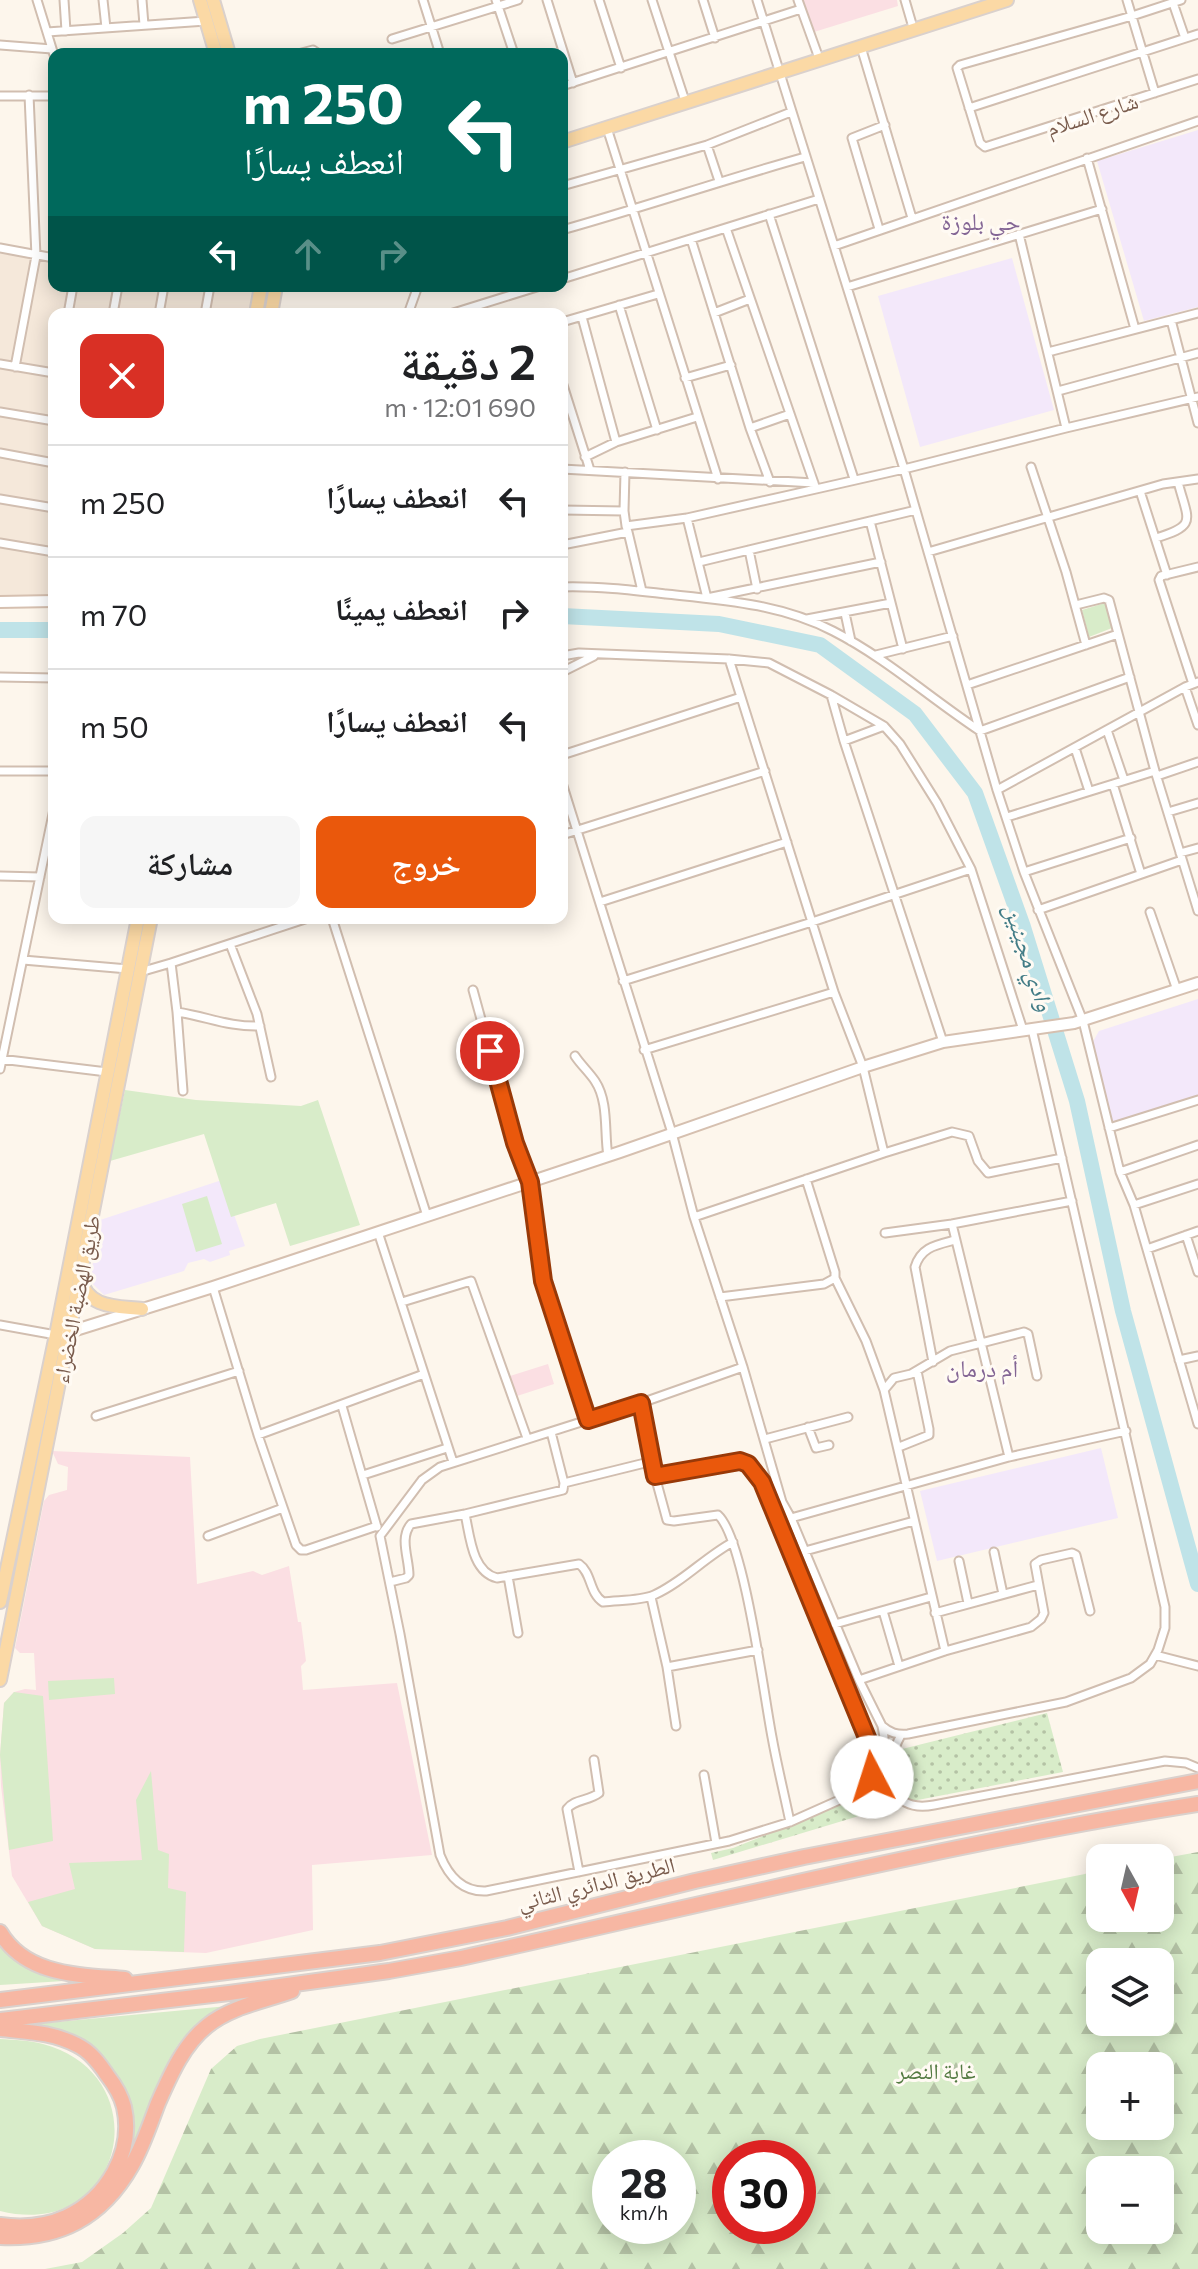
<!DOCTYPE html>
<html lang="ar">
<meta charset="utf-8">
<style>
:root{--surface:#fff;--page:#f6f6f6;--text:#202124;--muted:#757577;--line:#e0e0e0;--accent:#ea580c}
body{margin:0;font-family:Commissioner,"Noto Naskh Arabic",sans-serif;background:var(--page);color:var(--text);direction:rtl;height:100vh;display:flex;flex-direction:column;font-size:30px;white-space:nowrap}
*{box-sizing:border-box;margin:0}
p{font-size:26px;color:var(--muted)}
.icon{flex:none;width:44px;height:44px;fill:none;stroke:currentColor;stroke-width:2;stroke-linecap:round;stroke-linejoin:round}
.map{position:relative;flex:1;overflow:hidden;direction:ltr}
.side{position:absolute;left:48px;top:308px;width:520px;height:616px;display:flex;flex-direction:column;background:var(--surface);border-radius:16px;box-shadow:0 4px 20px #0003;direction:rtl}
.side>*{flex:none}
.top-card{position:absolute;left:48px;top:48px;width:520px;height:244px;border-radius:16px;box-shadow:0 4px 20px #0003;direction:rtl;background:#00695c;color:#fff;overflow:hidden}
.needle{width:52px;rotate:172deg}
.buttons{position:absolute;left:1086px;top:1844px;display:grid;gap:16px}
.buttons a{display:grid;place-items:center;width:88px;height:88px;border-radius:16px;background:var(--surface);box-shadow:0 4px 20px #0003;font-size:40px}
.speed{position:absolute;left:592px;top:2140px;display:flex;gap:16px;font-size:40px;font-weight:700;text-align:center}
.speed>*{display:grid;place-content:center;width:104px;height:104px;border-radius:50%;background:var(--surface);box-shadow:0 4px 20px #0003;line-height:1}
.speed small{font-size:20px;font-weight:400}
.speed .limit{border:12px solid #d22;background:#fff;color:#111}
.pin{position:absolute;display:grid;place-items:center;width:68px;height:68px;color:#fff;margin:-34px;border:4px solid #fff;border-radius:50%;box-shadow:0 2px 8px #0007}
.me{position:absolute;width:88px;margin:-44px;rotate:355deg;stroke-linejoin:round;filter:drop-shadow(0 0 6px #0008)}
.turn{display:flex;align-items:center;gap:28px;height:168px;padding:0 32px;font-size:36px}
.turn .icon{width:104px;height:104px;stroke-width:2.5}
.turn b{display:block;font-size:56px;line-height:68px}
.lanes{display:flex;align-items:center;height:76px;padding:0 32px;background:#0003;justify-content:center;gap:40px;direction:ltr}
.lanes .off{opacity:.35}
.round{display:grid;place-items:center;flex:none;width:84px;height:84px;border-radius:16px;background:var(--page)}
.head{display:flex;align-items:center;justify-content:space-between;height:136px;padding:0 32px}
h1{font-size:48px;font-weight:600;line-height:60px}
.primary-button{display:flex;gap:16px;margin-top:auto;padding:16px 32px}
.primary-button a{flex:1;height:92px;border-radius:16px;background:var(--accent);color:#fff;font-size:32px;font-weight:600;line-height:92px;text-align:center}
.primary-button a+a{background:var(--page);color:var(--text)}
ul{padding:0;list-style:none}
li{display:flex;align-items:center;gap:24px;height:112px;padding:0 32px;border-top:2px solid var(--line)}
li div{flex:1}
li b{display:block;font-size:30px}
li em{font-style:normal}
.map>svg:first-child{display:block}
.residential{fill:#f5e8da}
.education{fill:#f3e8fa}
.medical{fill:#fbdfe3}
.grass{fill:#d8ecc9}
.forest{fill:url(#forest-firs);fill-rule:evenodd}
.park{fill:url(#park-dots)}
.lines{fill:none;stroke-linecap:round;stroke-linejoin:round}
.river{stroke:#bfe3e8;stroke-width:16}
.street-casing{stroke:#d1beb0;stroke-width:11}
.secondary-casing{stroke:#d6c0b0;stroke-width:14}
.primary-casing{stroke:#dad1cd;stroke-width:16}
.highway-casing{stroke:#dad1cd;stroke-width:18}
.street{stroke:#fff;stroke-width:7}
.secondary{stroke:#fff;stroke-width:10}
.primary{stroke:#fbd9a5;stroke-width:12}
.highway{stroke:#f7b7a3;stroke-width:14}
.route-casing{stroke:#983908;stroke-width:20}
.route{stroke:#ea580c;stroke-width:14}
.labels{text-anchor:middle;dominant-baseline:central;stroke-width:6;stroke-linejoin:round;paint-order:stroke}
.street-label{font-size:22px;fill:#7a5c4d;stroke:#fffaf3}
.park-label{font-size:22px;fill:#537a41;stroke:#fffaf3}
.neighbourhood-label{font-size:24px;fill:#846695;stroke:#fffaf3}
.water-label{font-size:24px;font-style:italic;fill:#437c86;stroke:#fffaf3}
</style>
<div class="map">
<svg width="1198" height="2269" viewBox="0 0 1198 2269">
<defs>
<pattern id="forest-firs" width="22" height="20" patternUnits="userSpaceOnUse" patternTransform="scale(2)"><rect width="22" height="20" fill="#d8ecc9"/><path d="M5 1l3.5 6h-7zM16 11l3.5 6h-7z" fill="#b4c2a5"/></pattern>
<pattern id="park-dots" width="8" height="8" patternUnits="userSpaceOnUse" patternTransform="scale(2)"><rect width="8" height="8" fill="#d8ecc9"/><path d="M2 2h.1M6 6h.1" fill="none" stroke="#b4c2a5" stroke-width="1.8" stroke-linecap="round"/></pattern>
</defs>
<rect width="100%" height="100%" fill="#fdf6ec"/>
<path class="residential" d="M0,249l54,11v26h201l-4,28h-197v286h-54z"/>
<path class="education" d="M1198,130v177l-54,14 -47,-160z
M1012,258l42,152 -134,37 -42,-151z
M1198,999v99l-84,30 -23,-83 8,-14z
M222,1180l23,66 -16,5 1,4 -20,7 -6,-3 -16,4 -4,8 -80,24 -14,-14 10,-61z
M1101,1448l17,70 -181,43 -17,-70z"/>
<path class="medical" d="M803,0h94l1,6 -84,26z
M548,1364l6,20 -37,12 -7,-20z
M52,1451l138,6 7,127 56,-13 9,4 27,-9 9,56h3l5,39 -5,5 2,24 94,-7 35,172 -120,10 1,65 -107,23 -111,-4 -53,-23 -30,-50 -11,-90 -1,-31 4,-52 10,-11 11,-3 11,1 -2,-37h-14l-5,-5 29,-147 5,-6 18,-5 1,-23 -10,-3z"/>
<path class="grass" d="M1105,603l7,25 -23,9 -7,-27z
M125,1090l71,10 105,6 17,-6 42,125 -70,21 -14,-43 -45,14 -27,-83 -94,27z
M207,1196l15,48 -26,8 -14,-48z
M114,1678l1,16 -66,6 -1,-19z
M14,1692l29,4 10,145 -44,9 -9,-95 4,-52z
M151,1771l7,79 11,4 -1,34 18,4 -2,60 -89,-3 -53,-23 -14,-24 47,-13 -6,-26 73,-3 -6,-60z
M0,1947c18,19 39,26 64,34l-64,4z
M228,2006c-12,8 -26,14 -37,24 -27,22 -51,100 -65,135l3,-53 -60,-75 -34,-13z
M0,2039c15,1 29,1 43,5 117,31 82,198 -43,167z"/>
<path class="forest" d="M1198,1852v417h-1153l37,-7 41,-29 28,-25 60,-139 26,-23 23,-7 840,-168v47h60v-59zM1100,1962h60v60h-60zM1100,2066h60v60h-60zM610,2158h68v68h-68zM730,2158h68v68h-68zM1100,2170h60v60h-60z"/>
<path class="park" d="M1047,1713l16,59 -161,31 -189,57 -2,-7 22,-5 128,-51 19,-15 14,-31z"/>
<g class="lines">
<path class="river" d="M562,616l157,8 101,21 95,69 60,79 48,134 54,174 46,210 75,273
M0,630h54"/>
<g class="street-casing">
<path id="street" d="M37,0l17,55
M64,0l2,31
M103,0l3,28
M142,0l2,25
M423,0l17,54
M496,0l18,54
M547,0l26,83
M599,0l22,68
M652,0l34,104
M703,0l12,38
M757,0l147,469 93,321 27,82 59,149 37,151 14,33 64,219
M798,0l22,61
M905,0l9,31
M1127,0l28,93
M1181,0l-49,16 -172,49 -3,3 23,75 5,4 213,-68
M1173,3l12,35
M47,32l159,-11
M392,39l126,-39
M0,45l52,4
M861,47l51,171
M298,54l15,-4 6,4
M562,86l239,-77
M0,96h54
M969,108l229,-74
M607,128l111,351
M707,145l12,36
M1087,158l48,171
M562,186l145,-41 84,-33
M769,214l85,265
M879,229l-27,-91 33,-13
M562,230c82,-23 161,-50 243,-73
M1019,234l47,194
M691,239l59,189 20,54
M834,246l364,-125
M0,248l54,10
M562,279l257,-80
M847,287l255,-78
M619,305l38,125
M714,313l36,-14
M68,314l5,-28
M113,314l5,-28
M159,314l5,-28
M205,314l5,-28
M408,314l10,-28
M450,314l90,-28
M582,317l34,125
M1171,320l27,103
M562,322l96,-28
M1048,352l150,-39
M0,364l54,9
M15,367l21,-111 -7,-161
M685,378l46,-13
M562,382l28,88
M1058,391l140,-38
M0,412l54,9
M750,428l40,-14
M0,453l54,10
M585,457l31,-15 81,-25
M1031,467l35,105 20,73
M562,469l252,14
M816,489l88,-20 162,-41 132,-31
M1140,491l27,84
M0,499l54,9
M562,510l62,1 2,15
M624,511l1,-39
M687,518l20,80 174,-36
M870,521l33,128
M628,532l14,59
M1156,538c42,-13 32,-17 22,-56
M0,543l54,9
M562,545l66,-13 -2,-6 61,-8 129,-29 -90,-261
M749,550l8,39
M928,552l235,-68 35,-5
M699,562l217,-52
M562,587c35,-1 69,3 104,7 57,6 115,10 167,37 53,27 97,67 147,100
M1076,605l28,-7 5,2 46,171 43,140
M845,613l6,28
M807,619l84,-16
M876,655l77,-19
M562,656l17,-3 150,6 40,4 62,32 53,31 16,18 37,59 34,66 52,161
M729,659l105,333 29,75 21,86 68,-21 17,4 9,25 10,12 74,-15
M562,672l32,-16
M0,677l54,1
M1193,684l-34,-104 2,-4 37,-9
M967,685l151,-51
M1185,687l13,38
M831,695l13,46 99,301
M1107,730l17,50
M980,731l150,-54
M844,741l40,-15
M1075,748l14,43
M562,755l179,-58
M0,771h54
M1157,776l41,-14
M562,783l110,350 22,84 49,150
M1113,784l28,90
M997,790l188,-103 13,-5
M1168,812l30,-9
M1007,817l148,-46
M562,835l203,-64
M1180,853l18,-5
M1024,872l107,-34
M0,876l40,1
M600,902l187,-60
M1038,910l144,-50
M1150,912l27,78
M332,918l95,298
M230,944l27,70 14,63
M23,960l105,9
M140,972l31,-9
M623,981l189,-59 159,-53
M473,990l42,153 15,39 13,99 45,139
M177,1012c32,5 51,15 83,14
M644,1050l190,-58
M575,1056c6,9 14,16 20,25 14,21 9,52 13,75
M0,1059l107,13
M0,1069l54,-260
M183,1091l-6,-79 -6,-49 137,-45
M1109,1128l89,-28
M1120,1172l78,-27
M1134,1205l64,-21
M694,1217l190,-64
M378,1232l75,230
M885,1233l67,-9
M1186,1235l12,37
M1147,1249l51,-18
M835,1278l31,63 18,49 61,261
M213,1287l45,148 38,110 5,5h5l71,-24
M720,1297l104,-13 11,-6v-6l-29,-93
M402,1302l69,-21 56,157
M0,1325l56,10
M1179,1360l19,-4
M933,1362l-18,-95c6,-20 21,-22 40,-27
M884,1390l10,-12 17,-4 39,-23 74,-19 4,2 9,42
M641,1403l14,73 12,44 7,1 44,-6c26,23 46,181 54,222 5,28 12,56 18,85
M342,1406l35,121
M96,1416l143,-45
M808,1427l8,21 13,-3
M258,1435l166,-61
M765,1439l83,-22
M899,1447l30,-12v-6l-12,-58
M1009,1457l-57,-233 120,-23
M363,1475l84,-27
M655,1476l85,-15 8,3 14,18 115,280
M564,1483l89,-22
M465,1514c5,22 7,58 32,64l82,-14c13,9 10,29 24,38 16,-2 37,-1 51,-7 29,-13 51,-38 79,-53
M791,1518l218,-61 117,-26
M208,1536l75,-28
M805,1551l109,-30
M994,1552l9,42
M959,1561l9,42
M508,1576l10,57
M390,1582l16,-4 3,-3c0,-17 -10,-37 2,-51l54,-10 98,-24 1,-7 -13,-51
M651,1597l16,70 9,59
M883,1611l16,55
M935,1613l103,-28
M835,1624l96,-27
M1155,1655l43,11
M667,1667l91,-17
M859,1680l86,-29 86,-24 10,-8 3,-6 -9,-49 6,-4 31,-7 4,2 14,56
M882,1726l2,11 -2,14 -14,32 -13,10 -65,29 -61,19 -243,50c-24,1 -38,-16 -46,-36l-40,-221 -20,-98 42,-56 18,-13 201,-64 102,-36 39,135 9,16 68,162 23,46c8,7 15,9 26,8l158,-32 65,-24 19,-14 8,-14 7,-22v-21l-133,-578
M901,1735c-18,32 -16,79 33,70l231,-44 21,2 12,5
M704,1775l12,68
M579,1872l-12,-63c7,-10 22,-8 32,-16l-5,-33"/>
</g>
<g class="secondary-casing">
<path id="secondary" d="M0,602l54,-1
M63,1334l150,-47 407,-135 243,-85 80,-25 131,-19 124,-40"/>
</g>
<g class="primary-casing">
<path id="primary" d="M200,0l16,54
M213,0l16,54
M562,142l445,-142
M256,314l5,-28
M271,314l5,-28
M80,1278c8,31 36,28 62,31
M0,1602l56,-267 82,-417
M0,1680l151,-762"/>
</g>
<g class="highway-casing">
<path id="highway" d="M0,1932c26,44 80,43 125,47
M0,2000l380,-47 127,-25 188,-47 109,-24 394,-76
M0,2020l229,-27 160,-22 72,-13c245,-54 489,-115 737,-154
M0,2029c27,3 52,3 77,16 13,6 22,18 30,30 7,9 14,20 17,32 10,45 -17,91 -58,110 -20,9 -44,11 -66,8
M0,2237c59,3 102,-19 132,-72 11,-19 18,-41 26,-62 12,-27 25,-58 49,-77 23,-19 57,-25 85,-35"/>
</g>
<use href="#street" class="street"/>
<use href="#secondary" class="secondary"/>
<use href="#primary" class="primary"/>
<use href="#highway" class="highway"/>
</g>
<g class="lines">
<g class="route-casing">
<path id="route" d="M490,1051l25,92 15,39 13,99 45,139 53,-17 14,73 85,-15 8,3 14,18 115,280 -5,15"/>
</g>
<use href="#route" class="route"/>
</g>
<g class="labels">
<g class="street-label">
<text transform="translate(1092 114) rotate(-18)">شارع السلام</text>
<text transform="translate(76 1299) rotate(-79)">طريق الهضبة الخضراء</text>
<text transform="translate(596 1883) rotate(-14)">الطريق الدائري الثاني</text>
</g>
<g class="park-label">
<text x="936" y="2070">غابة النصر</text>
</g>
<g class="neighbourhood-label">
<text x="981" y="220">حي بلوزة</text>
<text x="982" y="1367">أم درمان</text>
</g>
<g class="water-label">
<text transform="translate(1030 957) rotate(72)">وادي مجينين</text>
</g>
</g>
</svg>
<div class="buttons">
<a><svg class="needle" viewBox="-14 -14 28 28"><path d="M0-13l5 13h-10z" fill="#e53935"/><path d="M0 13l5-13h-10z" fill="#757577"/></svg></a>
<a><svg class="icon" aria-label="layers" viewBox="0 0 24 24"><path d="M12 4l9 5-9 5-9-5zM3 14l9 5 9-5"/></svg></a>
<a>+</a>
<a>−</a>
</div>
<div class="speed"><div>28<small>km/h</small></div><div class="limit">30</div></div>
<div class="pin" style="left:490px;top:1051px;background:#d93025"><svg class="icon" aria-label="arrive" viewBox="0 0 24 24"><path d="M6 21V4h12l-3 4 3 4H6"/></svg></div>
<svg class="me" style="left:872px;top:1777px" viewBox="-20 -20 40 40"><circle r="19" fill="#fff"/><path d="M0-13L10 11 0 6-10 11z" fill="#ea580c"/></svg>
<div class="top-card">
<div class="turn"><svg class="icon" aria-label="left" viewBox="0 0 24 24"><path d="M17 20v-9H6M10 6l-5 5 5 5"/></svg><div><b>250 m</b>انعطف يسارًا</div></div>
<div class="lanes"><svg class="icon" aria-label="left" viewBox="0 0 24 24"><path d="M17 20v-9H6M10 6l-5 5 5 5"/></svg><svg class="icon off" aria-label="ahead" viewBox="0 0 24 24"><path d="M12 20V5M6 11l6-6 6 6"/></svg><svg class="icon off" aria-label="right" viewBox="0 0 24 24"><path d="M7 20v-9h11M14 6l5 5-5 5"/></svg></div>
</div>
<section class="side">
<div class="head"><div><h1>2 دقيقة</h1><p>690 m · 12:01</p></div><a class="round" style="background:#d93025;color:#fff"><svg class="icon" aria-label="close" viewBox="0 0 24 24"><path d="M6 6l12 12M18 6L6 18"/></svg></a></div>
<ul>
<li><svg class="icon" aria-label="left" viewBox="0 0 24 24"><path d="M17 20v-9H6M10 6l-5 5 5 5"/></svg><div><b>انعطف يسارًا</b></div><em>250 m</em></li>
<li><svg class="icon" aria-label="right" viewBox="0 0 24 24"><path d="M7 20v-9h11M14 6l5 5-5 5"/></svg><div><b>انعطف يمينًا</b></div><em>70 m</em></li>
<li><svg class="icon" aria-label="left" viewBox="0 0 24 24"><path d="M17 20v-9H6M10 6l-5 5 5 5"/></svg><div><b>انعطف يسارًا</b></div><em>50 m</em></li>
</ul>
<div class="primary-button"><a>خروج</a><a>مشاركة</a></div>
</section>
</div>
